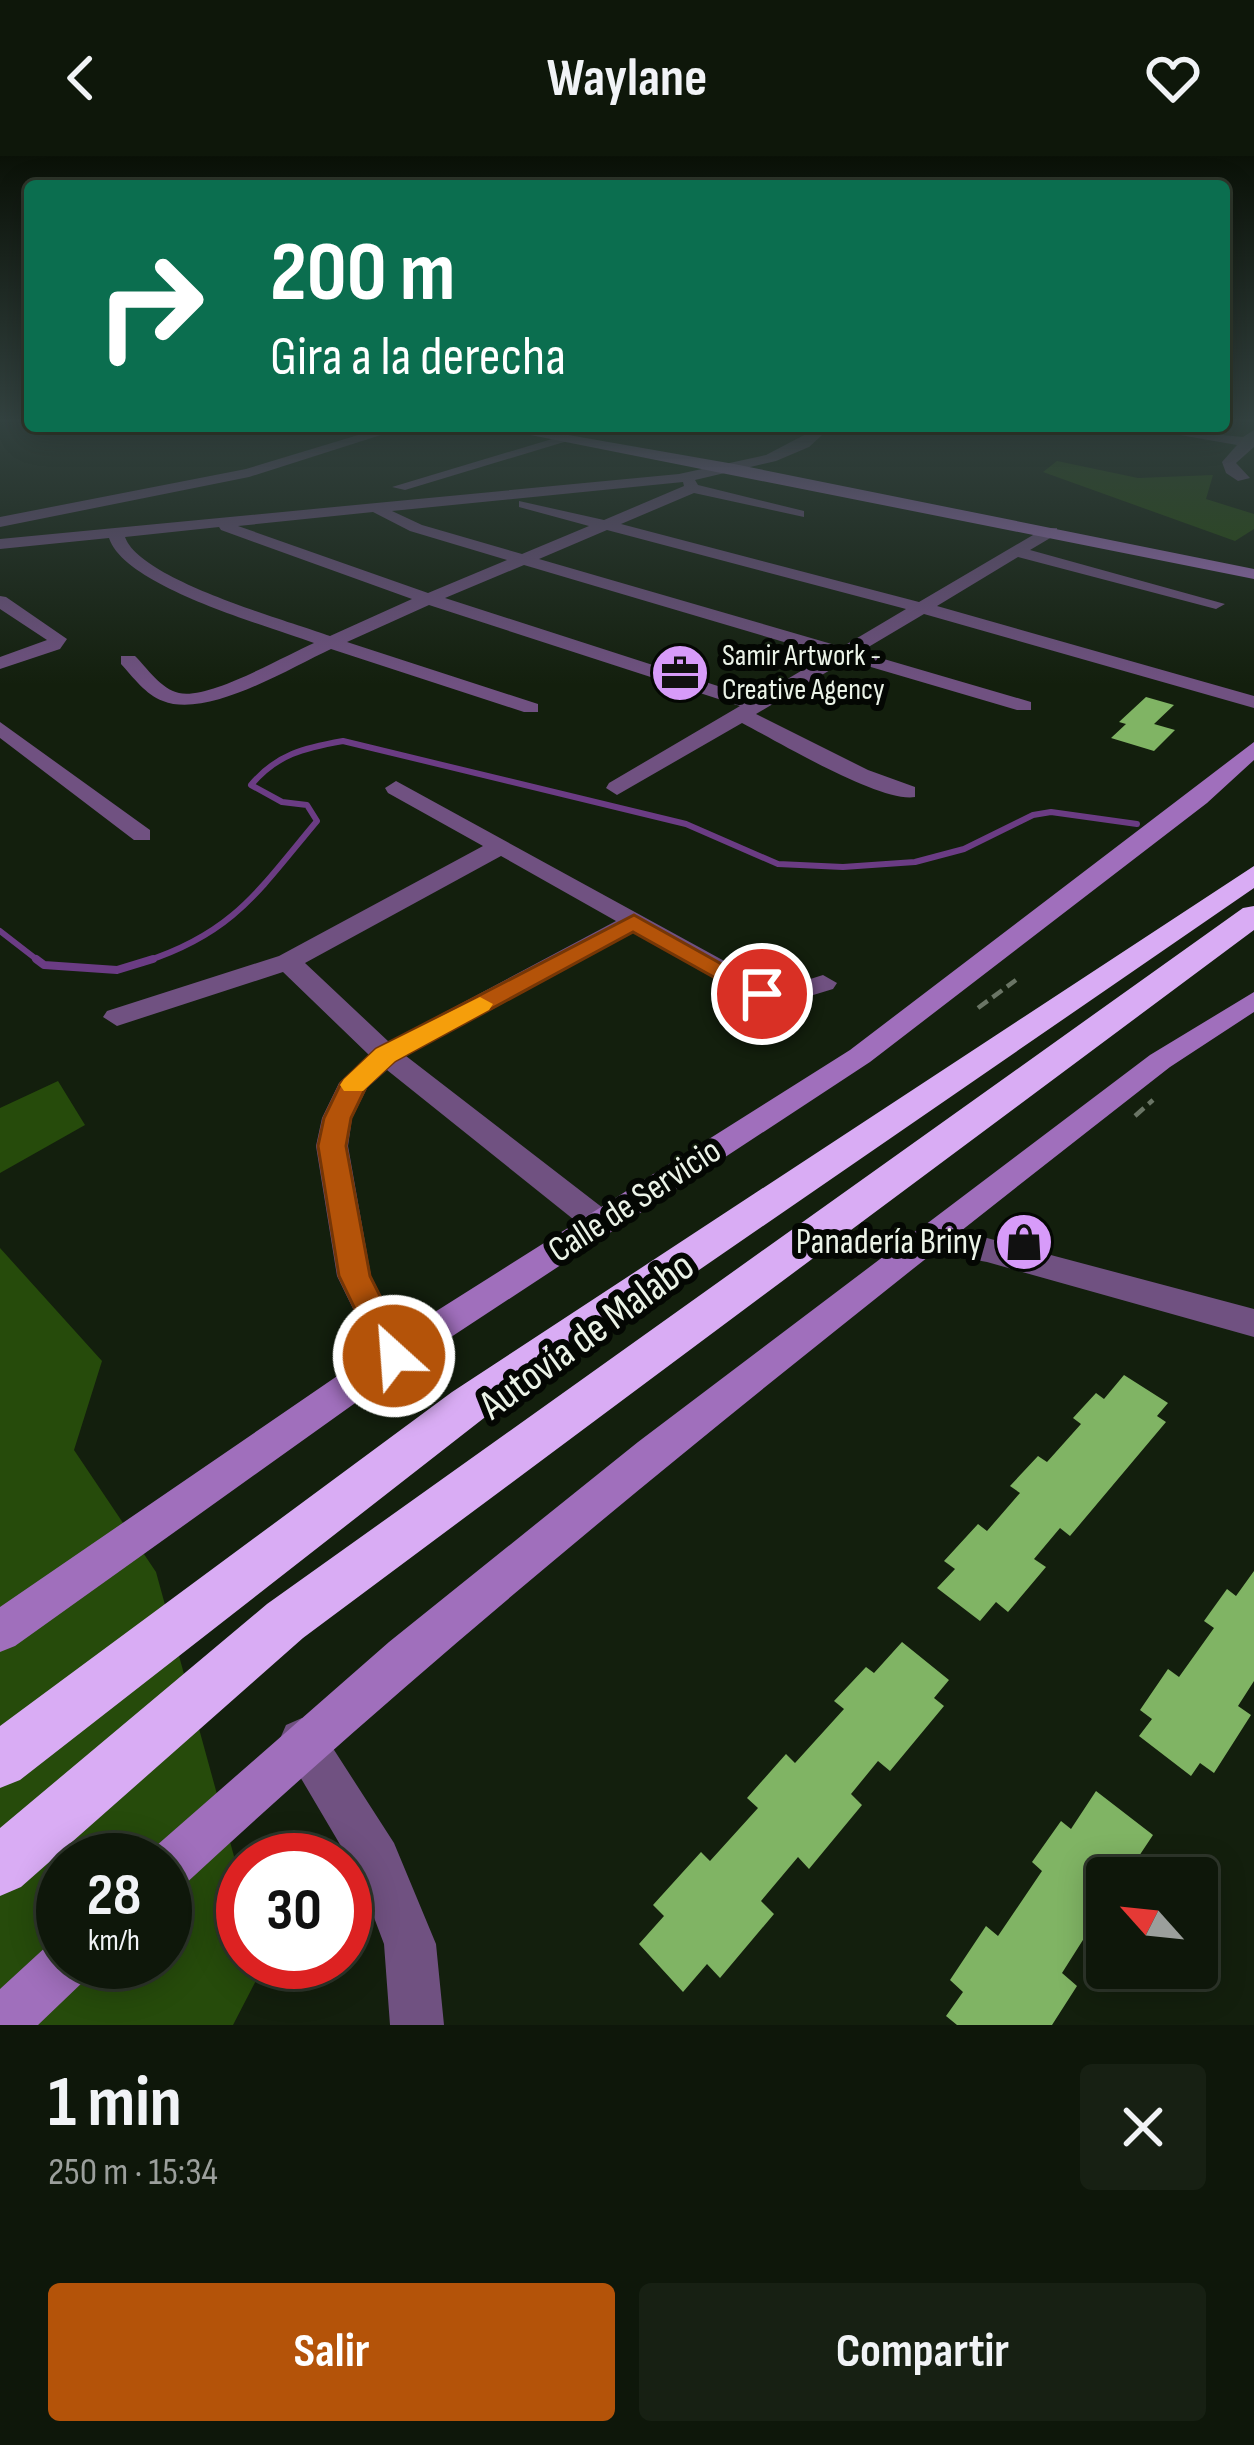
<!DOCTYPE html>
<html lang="es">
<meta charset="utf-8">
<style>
:root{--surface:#0e170a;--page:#172013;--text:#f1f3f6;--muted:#9b9f9c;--line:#2e362b;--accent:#b45309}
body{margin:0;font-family:"Sofia Sans Condensed",sans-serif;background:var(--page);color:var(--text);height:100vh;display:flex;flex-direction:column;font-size:45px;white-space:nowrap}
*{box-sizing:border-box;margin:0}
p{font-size:39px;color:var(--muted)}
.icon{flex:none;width:66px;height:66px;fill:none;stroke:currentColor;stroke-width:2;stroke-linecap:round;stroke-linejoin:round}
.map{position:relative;height:1869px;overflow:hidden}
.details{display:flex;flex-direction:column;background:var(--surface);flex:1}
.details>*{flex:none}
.banner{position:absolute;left:24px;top:24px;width:1206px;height:252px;border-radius:12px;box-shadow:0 6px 30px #0003,0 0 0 3px var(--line);background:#0b6e4f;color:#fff;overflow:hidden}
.needle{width:78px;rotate:297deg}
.tools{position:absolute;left:1086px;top:1701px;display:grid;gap:24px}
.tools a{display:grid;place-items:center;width:132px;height:132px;border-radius:12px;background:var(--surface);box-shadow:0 6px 30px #0003,0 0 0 3px var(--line);font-size:60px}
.speed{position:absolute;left:36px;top:1677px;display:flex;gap:24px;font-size:60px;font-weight:700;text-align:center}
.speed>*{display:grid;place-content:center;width:156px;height:156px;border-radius:50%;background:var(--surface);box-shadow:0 6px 30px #0003,0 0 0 3px var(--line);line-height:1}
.speed small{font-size:30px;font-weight:400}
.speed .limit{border:18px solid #d22;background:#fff;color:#111}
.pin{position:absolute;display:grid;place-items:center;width:102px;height:102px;color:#fff;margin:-51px;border:6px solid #fff;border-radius:50%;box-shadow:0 3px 12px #0007}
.me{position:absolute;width:132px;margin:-66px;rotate:334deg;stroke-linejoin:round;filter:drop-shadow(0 0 9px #0008)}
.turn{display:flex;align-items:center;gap:42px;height:252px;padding:0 48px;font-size:54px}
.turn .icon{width:156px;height:156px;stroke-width:2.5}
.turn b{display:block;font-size:84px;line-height:102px}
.round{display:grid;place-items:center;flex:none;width:126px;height:126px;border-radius:12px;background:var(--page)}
.headline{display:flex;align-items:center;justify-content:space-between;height:204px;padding:0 48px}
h1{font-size:72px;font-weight:700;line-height:90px}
.cta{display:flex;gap:24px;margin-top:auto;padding:24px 48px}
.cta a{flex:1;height:138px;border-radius:12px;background:var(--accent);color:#fff;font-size:48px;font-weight:700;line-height:138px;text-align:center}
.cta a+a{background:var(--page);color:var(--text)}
header{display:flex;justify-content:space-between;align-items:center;height:156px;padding:0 48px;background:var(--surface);font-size:54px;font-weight:700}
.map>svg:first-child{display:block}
.forest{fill:#264b0b;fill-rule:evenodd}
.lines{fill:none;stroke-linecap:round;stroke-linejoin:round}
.stream-far1{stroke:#6b3c84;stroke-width:6}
.stream{stroke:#6b3c84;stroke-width:8}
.building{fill:#80b464}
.path{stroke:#6a7565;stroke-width:4.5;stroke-dasharray:12 6;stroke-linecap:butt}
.street{fill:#705181;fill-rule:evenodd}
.secondary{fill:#a06fbc;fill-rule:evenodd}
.highway{fill:#d9acf4;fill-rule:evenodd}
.route{fill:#b45309;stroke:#753606;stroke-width:3}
.slow{fill:#f59e0b}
.labels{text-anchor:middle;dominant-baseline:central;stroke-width:12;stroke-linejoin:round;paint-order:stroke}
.far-poi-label{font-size:30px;fill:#ebf3e7;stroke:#040703;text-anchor:start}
.street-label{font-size:36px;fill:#ebf3e7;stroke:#040703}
.poi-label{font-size:36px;fill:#ebf3e7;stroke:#040703;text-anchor:end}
.near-street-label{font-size:42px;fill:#ebf3e7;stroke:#040703}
</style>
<header><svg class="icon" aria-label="back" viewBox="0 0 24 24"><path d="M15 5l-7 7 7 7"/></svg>Waylane<svg class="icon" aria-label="heart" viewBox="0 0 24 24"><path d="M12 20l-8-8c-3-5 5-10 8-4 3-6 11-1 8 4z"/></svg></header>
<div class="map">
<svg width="1254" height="1869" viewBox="0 0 1254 1869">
<rect width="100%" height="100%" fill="#131f0d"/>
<path class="forest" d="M1057,305l81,17 75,-3 -7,24 48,15v15l-19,12 -192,-69z
M58,925l27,44 -85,48v-65z
M0,1092l102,113 -28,89 82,122 87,317v73l21,3 -31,60h-233zM63,1704h102v102h-102z"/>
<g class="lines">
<path class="stream-far1" d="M0,775l40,31
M144,806c90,-29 115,-72 173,-141l-10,-16 -25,-3 -31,-17c26,-31 53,-37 92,-44l343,83 92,40 65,3 72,-5 49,-13 69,-34 18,-3 86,12"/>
<path class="stream" d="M36,803l8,6 73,5 36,-11"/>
</g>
<path class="building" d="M1146,541l28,8 -20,19 21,6 -21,21 -43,-13 15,-14 -7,-2z
M1124,1219l44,28 -11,13 9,6 -96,114 -10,-8 -26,31 12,8 -38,45 -12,-10 -16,19 -43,-33 18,-19 -11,-8 34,-37 9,7 33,-38 -10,-7 28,-30 9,6 34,-38 -8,-6 23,-25 8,6z
M1254,1415v110l-16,25 13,9 -37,58 -14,-10 -9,13 -52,-40 13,-17 -12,-9 28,-41 11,8 35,-49 -10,-7 23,-32 9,7z
M902,1486l47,38 -15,18 10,8 -54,65 -12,-10 -27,33 11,11 -53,64 -11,-12 -37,44 13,13 -54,64 -13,-14 -24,28 -44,-48 25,-28 -11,-11 48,-53 9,9 48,-53 -11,-10 39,-44 9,9 49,-54 -10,-8 32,-34 8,6z
M1096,1635l57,44 -14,21 12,10 -7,12h-37v70l-19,-16 -26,41 15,13 -25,39h-95l-11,-9 17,-24 -13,-12 36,-54 12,10 44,-65 -10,-9 29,-41 10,8z"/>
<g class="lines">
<path class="path" d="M978,852l38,-28
M1135,960l18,-16"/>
<path class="street" d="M388,270h21l-160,51 -249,50v-10l246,-48z
M1129,270l114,11 11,-7v17l-18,16 14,15 -12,3 -12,-8 -4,-11 15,-17z
M810,276l12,3 -13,12 -33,14 -81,19 3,5 106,26v6l-110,-24 -73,31 298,78 126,-74h12v6l-27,16 195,54 -9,5 -198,-52 -81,49 317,90v12l-330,-94 -64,38 171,50v8h-14l-170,-50 -91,54 112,56 47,17v10c-35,6 -138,-56 -173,-74l-125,72 -11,-7 3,-5 131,-77 -311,-101 -82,37 191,62v8h-14l-193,-63c-41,19 -124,70 -168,52 -17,-6 -30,-24 -42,-37v-8h14c12,12 26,33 44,37 30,7 105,-37 135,-50 -48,-18 -189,-56 -205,-105l-109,11v-10l679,-65 87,-19zM683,326l1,4 -80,34 -85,-19v6l70,19 -67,28 -100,-29 -30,-14zM373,356l37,19 97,29 -79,33 -190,-67zM219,371l2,3 191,69 -82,37c-44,-16 -190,-56 -205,-99zM607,374l299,79 -64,38 -303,-88zM524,409l304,90 -73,43 -310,-100z
M562,280l12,3 -169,51 -13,-3z
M0,440l6,1 61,42 -7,10 -60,20v-12l47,-17 -47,-31z
M0,566l150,108v10h-16l-134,-102z
M396,625l372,204 17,2 38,-12 14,8 -4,6 -46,14 -35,-4 -118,-67 -228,124 206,159 5,8 -5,8h-24l-201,-161 -20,18 -15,30 -4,28 23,130 41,80 -5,10 -13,4 -13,-4 -44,-90 -21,-130 6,-28 17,-35 30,-28 -86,-83 -166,54 -14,-9 4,-6 172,-55 204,-110 -95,-53 -3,-5zM501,700l115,65 -227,121 -84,-79z
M927,1072l60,10 267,71v28l-267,-75 -72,-13 -5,-9 5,-9z
M302,1562l16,7 76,118 42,101 8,81h-54l-6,-81 -26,-69 -79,-134 7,-16z"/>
<path class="secondary" d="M486,270h31l217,38 520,105v10z
M1254,586v18l-47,43 -337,259 -463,304 -392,280 -15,6v-45l381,-261 469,-296z
M1254,836v20l-84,55c-338,264 -673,528 -988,820l-17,8v-35h-20l3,-7 241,-211 249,-200 512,-387z
M63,1782v24h30l-8,18 -47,45h-38v-36l49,-45z"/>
<path class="highway" d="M1254,710v22l-770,530 -464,362 -20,8v-62l452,-334z
M1254,750v24l-951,708 -282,249 -21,9v-68l267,-224 976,-696z"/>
</g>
<linearGradient id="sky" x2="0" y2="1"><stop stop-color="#0a1107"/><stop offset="0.5" stop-color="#334240"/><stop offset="1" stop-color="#334240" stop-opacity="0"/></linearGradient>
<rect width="1254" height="529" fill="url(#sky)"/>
<path class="route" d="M634,759l141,79 -13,7 -9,-2 -120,-67 -238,129 -29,26 -15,31 -5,28 24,130 40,80 -5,9 -11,4 -12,-4 -43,-89 -21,-130 6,-28 17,-35 35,-34z"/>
<path class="slow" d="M480,841l13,7 -4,6 -94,51 -32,30h-19l-4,-6 4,-6 32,-30z"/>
<defs>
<g id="office-disc" transform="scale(3)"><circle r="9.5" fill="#d79bf9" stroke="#040703"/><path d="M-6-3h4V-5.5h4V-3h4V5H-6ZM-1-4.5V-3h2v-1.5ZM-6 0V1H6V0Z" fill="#111"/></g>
<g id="shop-disc" transform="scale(3)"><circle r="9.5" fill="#d79bf9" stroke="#040703"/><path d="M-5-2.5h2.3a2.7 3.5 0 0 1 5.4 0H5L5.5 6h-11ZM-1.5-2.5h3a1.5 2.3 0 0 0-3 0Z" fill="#111"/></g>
</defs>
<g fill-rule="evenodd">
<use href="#office-disc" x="680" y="517"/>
<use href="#shop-disc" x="1024" y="1086"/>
</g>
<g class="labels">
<g class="far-poi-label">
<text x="722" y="500">Samir Artwork -<tspan x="722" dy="34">Creative Agency</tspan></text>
</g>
<g class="street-label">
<text transform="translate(635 1045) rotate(-33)">Calle de Servicio</text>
</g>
<g class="poi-label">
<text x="982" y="1086">Panadería Briny</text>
</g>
<g class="near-street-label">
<text transform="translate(587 1180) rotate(-36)">Autovía de Malabo</text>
</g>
</g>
</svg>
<div class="tools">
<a><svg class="needle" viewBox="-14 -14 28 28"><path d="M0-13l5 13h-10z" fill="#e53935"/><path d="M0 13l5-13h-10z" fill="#9b9f9c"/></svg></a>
</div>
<div class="speed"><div>28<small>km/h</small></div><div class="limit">30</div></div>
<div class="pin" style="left:762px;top:838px;background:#d93025"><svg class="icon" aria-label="arrive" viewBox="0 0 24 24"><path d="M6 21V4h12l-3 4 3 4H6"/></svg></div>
<svg class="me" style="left:394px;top:1200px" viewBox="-20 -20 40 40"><circle r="17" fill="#b45309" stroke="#fff" stroke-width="3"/><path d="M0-11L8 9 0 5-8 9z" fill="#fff"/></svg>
<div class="banner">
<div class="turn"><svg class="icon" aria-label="right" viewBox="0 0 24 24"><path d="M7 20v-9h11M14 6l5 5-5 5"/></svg><div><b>200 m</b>Gira a la derecha</div></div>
</div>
</div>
<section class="details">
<div class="headline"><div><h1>1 min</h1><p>250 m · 15:34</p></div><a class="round"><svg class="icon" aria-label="close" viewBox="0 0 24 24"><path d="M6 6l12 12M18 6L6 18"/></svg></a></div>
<div class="cta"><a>Salir</a><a>Compartir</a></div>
</section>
